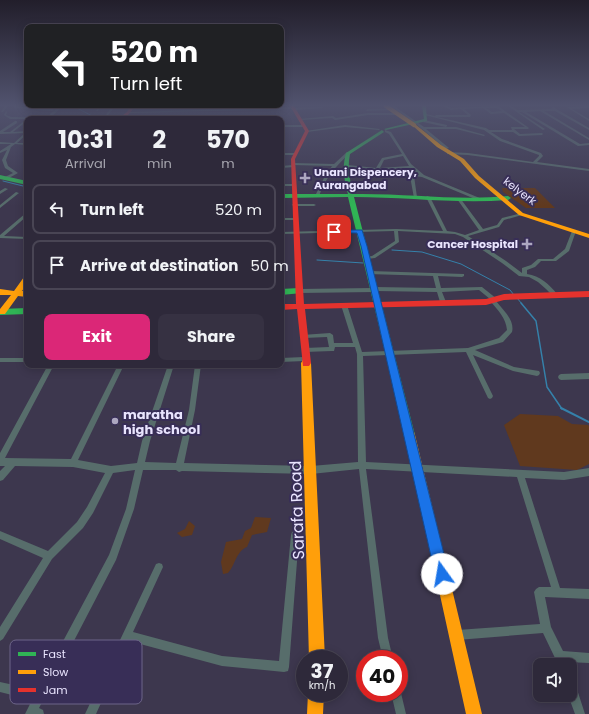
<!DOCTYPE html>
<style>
:root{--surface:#2e293a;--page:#363142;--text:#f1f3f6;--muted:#a7a6af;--line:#494554;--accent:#db2777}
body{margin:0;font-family:Poppins,sans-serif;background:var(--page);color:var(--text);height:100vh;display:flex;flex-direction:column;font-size:15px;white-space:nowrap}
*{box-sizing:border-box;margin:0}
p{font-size:13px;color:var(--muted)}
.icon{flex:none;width:22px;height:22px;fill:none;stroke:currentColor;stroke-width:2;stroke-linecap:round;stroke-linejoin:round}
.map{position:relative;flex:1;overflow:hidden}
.sheet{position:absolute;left:24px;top:116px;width:260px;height:252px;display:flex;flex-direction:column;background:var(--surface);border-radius:8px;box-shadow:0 2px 10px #0003,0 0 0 1px var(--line)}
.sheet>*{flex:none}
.hud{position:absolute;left:24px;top:24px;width:260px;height:84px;border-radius:8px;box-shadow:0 2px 10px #0003,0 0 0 1px var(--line);background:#202124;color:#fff;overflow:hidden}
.controls{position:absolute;left:533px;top:658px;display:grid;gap:8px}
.controls a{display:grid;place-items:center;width:44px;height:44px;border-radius:8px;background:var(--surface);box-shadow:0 2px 10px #0003,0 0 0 1px var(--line);font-size:20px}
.speed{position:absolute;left:296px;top:650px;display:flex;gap:8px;font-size:20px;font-weight:700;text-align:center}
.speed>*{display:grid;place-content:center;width:52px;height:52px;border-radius:50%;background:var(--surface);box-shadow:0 2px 10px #0003,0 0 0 1px var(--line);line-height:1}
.speed small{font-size:10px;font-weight:400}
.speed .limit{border:6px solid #d22;background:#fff;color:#111}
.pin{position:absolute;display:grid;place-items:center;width:34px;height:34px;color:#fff;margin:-17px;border-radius:8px;box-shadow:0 2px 6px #0006}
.me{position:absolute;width:44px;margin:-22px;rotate:347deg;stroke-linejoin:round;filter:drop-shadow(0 0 3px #0008)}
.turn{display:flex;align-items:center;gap:14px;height:84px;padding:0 20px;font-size:18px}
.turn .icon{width:52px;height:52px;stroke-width:2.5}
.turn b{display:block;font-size:28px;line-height:34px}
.eta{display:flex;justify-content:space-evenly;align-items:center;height:68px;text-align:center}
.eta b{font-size:24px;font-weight:700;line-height:28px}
.button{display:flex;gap:8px;margin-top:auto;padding:8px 20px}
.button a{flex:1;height:46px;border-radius:8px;background:var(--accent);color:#fff;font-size:16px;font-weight:700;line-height:46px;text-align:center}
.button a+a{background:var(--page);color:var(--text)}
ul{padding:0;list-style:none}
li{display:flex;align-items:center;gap:12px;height:50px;margin:0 8px 6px;padding:0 12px;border:2px solid var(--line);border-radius:8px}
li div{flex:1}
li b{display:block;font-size:15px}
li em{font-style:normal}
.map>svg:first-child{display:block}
.green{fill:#60391e}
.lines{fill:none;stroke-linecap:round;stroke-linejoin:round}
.stream-far2{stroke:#3581aa;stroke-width:1}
.stream-far1{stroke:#3581aa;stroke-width:1.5}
.stream{stroke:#3581aa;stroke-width:2}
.street{fill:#576d6b;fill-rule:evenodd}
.fast{fill:#30b455;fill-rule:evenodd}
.slow{fill:#ff9f0a;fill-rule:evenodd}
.jam{fill:#e5322d;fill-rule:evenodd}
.slow-bridge{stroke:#ff9f0a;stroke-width:4.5}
.route{fill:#1a73e8;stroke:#114b97}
.poi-dot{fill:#ada7c0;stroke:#382e57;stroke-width:1.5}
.labels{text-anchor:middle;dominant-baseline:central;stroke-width:4;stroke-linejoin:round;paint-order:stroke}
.far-poi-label{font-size:11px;font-weight:bold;fill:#e9e4fe;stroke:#382e57;text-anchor:start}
.far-street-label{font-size:11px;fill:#e9e4fe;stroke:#382e57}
.poi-label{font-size:13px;font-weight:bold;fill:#e9e4fe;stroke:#382e57;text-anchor:start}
.near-street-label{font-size:16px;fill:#e9e4fe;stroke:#382e57}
.key{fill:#382e57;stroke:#6d6589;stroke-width:1}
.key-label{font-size:11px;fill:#e9e4fe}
</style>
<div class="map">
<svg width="589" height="714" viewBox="0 0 589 714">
<rect width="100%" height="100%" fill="#3d374e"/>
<path class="green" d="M502,188h33l20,20h-29l-23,-16z
M520,414l38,2 14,8 16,1 1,1v38l-12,6 -57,-4 -16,-41z
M255,517l16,1 -4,14 -15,3 -5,12c-11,4 -12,19 -19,26l-5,1 -2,-12 5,-20 16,-3 3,-8 6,-3z
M189,521l6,5 -3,9 -10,2 -5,-4 8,-4z"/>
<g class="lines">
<path class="stream-far2" d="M73,106l25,13
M3,181l24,6
M392,250l30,2 39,12 49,26 4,5
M317,260l46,3
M517,298l5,6"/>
<path class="stream-far1" d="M521,303l15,18 11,66 15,22"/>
<path class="stream" d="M561,408l28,14"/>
<path class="street" d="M5,106h3l-5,6h-2z
M14,106l39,3 1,1 -1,1 -38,-3 -1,-1z
M60,106h3l-11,10h-2v-2z
M99,106h3l-4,5h-2z
M112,106h3l-9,12h-2z
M391,106h3l30,21h32l29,8 -1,1 -28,-7h-30l23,19 -3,1 -30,-25z
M443,106h4l4,2 47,-2 31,22 -1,1h-14l6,5 22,-1 1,1 -1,1 -23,1 -6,-4h-22l11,7 39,14 2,3 -6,6 52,7v2l-121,-16 -21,-1v-2h1l20,1 65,9 6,-6v-1l-39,-14 -16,-11 -59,-15 1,-1 9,2 1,-1h32l-7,-6 -10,1zM483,108l8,6 13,-1 21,14h-14l1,3h-23l-3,-2 -49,-11h33l1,-2 -7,-6zM486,108h10l6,3 -10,1z
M511,106l6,4 35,-1 -1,-1 2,-1 36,21v2l-34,-19h-11l45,27v2l-49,-29 -14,1 54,32 9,-1v2l-11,1 -56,-34h-3l26,17 -2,1 -35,-24z
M565,106l5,1 19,-1v2l-17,1 17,10v2z
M293,107l1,1 28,-1 1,1 -29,2 -1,-1 -163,4 -1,-1z
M367,109h23l1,1 -25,1z
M6,111l1,1 -1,3 5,2 49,1 1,1h-51l-6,-4z
M368,113h28l1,1 -1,1h-28l-33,5 -3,-2 -32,2 -1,-1 34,-3 3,2z
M27,119v2l-14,11 14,-1v3l-10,9h10v2l-12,-1 -4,3 -5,13 2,6 10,7 -11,6h-2v-2l8,-4 -8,-5 -3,-8 5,-10 -7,3v-2l11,-7h-11v-2l14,1 11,-10 -25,1v-3l15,-10h2v2l-14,9h7z
M424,120l23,5v1l-1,1 -23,-5z
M281,125h23l1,1 -1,1h-23z
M345,125l35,4 -1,1 -34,-3 -38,5 -1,-1z
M385,130l6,2 20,32 13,11 58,24v2h-2l-58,-24 -8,-1 3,21 -3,1 -4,-22 -27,-2 -7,-4 -29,-3 -1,-1 2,-1 28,3 6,-10 20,-4 -13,-20 -4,-2zM403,156l6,10 -29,2 4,-8zM411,168l8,7 -5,-1 1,-1 -2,-1 -2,2 -27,-2 -3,-2z
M347,152l3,1c-15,14 -24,24 -31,43l-2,1 -2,-1 9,-18 8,-12 -39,-1 2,1 -1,1 -13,1v-2l12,-1 -2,-1 2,-1 41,1z
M281,153h14l2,1 -2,1h-14z
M281,184h13l2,1 -2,1h-13z
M5,188l3,1 -8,5v-3z
M16,192l3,1 -19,15v-3z
M427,196l3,1 17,34 8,1 10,3 14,-5 -22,-31 1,-1h2l23,31 14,-4 5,-7 20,-5v2l-18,5 -5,7 -31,9 38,25 16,12v-5l9,-3 7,-6h15l12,-10 7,-18 4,-1v1l-7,20 -13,10h-15l-6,6 -8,3v4c13,2 22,10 30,20l1,1 -1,1h-4l-7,-7 -8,-7 -9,-5 -10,-1 -17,-13 -39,-26 -8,-3 -57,-3 1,11 -24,16 -8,1 -2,-1v-1l7,-1 23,-15 -1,-10 -113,3v-2l115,-3 47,2 -17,-34z
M293,204h21l2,1 -2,1h-20l-2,-1z
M26,213h1v3l-23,20 23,1v2l-27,-1v-3z
M281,218h14l2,1 -2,1h-14z
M370,271l94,3v2l-2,1 -24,-1 3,12 41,-1 15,12 1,1 -2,1c7,9 19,19 16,31l-9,10 -28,8 39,17 25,4 1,2 -1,2 -2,1 -24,-5 -40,-16 20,41 -1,2 -2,1 -2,-1 -22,-46 -103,4 3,106 198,10 25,-4v8l-25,4 -39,-2 35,110 29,1v10l-44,-2 6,30 12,24 26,2v10l-22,-1 1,3h-10l-3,-7 -12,-25 -86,7 -3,-2 -2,-3 2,-3 3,-2 83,-6 -6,-32 2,-3 3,-2h12l-34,-110 -151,-8 22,169 5,21h-10l-5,-21 -19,-169 -48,5 -129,-3 -3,1 -3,-2h-33l-9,39 -18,51 -77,148 4,2 1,4h-19l7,-14 -32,-8v-10l37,8 72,-135 17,-46 9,-39 -22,3 -20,40 -10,15 -31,31 -49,80 -3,2v-14l43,-69 -43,-19v-8l48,20 29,-29 10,-15 18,-34 -32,-6 -58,-1 -12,14 -3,1v-10l5,-5h-5v-13l48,-88h6l-49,93 66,1 47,-94h6l-46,95 33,6 26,-3 5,-22 26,-76h6l-24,76 -5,21 31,1 13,-53 6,-45h6l-6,45 -11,53 127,3 47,-4 -1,-108 -2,-7h-20l-1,4h-2l-27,1 -3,-2 3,-2 24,-1 -2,-10 -23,1 -3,-2 1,-1 28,-2 3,2 1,8h19l-12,-38 3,-2 3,2 15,47 106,-4 31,-10 8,-8c-1,-12 -9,-20 -17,-29l-1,-1 1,-1 -11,-9 -37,2 4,10 -3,2 -3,-2 -3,-10 -61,-1 -2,1 -75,1 -3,-2 3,-2 73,-1 2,-1 62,1 -3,-12 -65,-2v-2z
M304,357h2l1,2 -1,2h-2l-23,1v-4z
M0,358h27v4h-27z
M589,373v6l-28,1 -2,-1 -1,-2 1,-2 2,-1z
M295,531l3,1 1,3 -10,132 -1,4 -4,1 -62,-6 -93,-25 -33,73h-11l71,-150 3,-1 3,1 1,3 -30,65 89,24 57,5 12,-126 1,-3z
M570,679l4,1 11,34h-10l-7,-19h2z
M399,689l2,4 5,21h-10l-5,-21h8z"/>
<path class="fast" d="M422,106h4l1,15 -41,9 -2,-1 40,-10z
M382,130l2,2 -34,22c-3,13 0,26 3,40 52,-1 104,7 155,2l3,2 -3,2c-51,4 -103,-3 -154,-3l61,238 -1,3 -4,2 -4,-2 -1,-3 -57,-238 -67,1v-4h67c-4,-14 -6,-27 -2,-41z
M0,175l27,6v4l-27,-6z
M299,288l4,3 -1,2 -21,2v-6z
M27,308v6l-27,1v-6z"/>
<path class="slow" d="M413,124h2l26,21 23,14 15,17 44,37 66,21v4l-70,-23 -44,-37 -15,-17 -23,-14 -24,-21z
M24,277h3v7l-5,7h5v6l-9,-1 -13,18h-5v-5l11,-14h-11v-6l14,2z
M306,359l3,1 2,3 14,296h-16l-8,-296 2,-3z
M410,430l4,2 1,3 67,279h-16l-61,-279 1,-3z
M308,693h16l-1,21h-16z"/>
<path class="jam" d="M131,106h4c-5,7 -9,13 -17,13l9,-7z
M290,106h4l15,25 -14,28 9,145 182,-5 18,-5 85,-3v6l-85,3 -18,5 -181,4 6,54 -2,3h-6l-6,-57 -16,1v-6h15l-5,-145 14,-28z"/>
<path class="slow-bridge" d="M386,106l28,19"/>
</g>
<linearGradient id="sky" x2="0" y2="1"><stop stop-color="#221e2b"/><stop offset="0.51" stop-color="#51536e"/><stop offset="1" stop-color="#51536e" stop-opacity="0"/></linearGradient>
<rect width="589" height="206" fill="url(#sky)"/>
<path class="route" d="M334,230h28l5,16 82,328 -2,5 -5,2 -5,-2 -2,-5 -74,-328 -4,-13h-25l-1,-1z"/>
<g class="poi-dot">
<path d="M303 172h4v4h4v4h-4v4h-4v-4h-4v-4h4z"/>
<path d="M525 238h4v4h4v4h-4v4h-4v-4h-4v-4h4z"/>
<circle cx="115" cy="421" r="4"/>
</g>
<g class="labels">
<g class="far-poi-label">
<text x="314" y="172">Unani Dispencery,<tspan x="314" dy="13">Aurangabad</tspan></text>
<text x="518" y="244" text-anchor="end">Cancer Hospital</text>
</g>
<g class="far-street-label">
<text transform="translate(520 191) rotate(37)">kelyerk</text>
</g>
<g class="poi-label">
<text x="123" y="414">maratha<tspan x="123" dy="15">high school</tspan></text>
</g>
<g class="near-street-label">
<text transform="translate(297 510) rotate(-92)">Sarafa Road</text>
</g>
</g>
<rect x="10" y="640" width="132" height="64" rx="6" class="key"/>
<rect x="18" y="652" width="18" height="4" fill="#30b455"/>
<rect x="18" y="670" width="18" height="4" fill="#ff9f0a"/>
<rect x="18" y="688" width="18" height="4" fill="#e5322d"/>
<g class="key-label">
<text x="43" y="658">Fast</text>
<text x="43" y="676">Slow</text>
<text x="43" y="694">Jam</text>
</g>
</svg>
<div class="controls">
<a><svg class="icon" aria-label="sound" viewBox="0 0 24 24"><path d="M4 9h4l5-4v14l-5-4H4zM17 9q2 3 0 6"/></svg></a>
</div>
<div class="speed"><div>37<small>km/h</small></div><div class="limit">40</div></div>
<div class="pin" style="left:334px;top:232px;background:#d93025"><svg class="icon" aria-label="arrive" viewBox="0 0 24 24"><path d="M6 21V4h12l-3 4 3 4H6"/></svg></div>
<svg class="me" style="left:442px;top:574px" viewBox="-20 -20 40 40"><circle r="19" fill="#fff"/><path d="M0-13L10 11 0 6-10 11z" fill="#1a73e8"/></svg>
<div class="hud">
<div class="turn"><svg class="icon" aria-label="left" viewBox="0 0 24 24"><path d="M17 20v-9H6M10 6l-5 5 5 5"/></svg><div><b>520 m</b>Turn left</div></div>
</div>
<section class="sheet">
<div class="eta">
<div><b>10:31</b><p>Arrival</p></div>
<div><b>2</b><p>min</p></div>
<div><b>570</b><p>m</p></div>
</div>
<ul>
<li><svg class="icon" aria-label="left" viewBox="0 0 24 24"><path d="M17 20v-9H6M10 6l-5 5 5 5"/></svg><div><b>Turn left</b></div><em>520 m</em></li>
<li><svg class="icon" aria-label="arrive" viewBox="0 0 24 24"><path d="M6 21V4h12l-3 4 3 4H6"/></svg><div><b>Arrive at destination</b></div><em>50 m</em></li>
</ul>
<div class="button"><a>Exit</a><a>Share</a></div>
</section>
</div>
